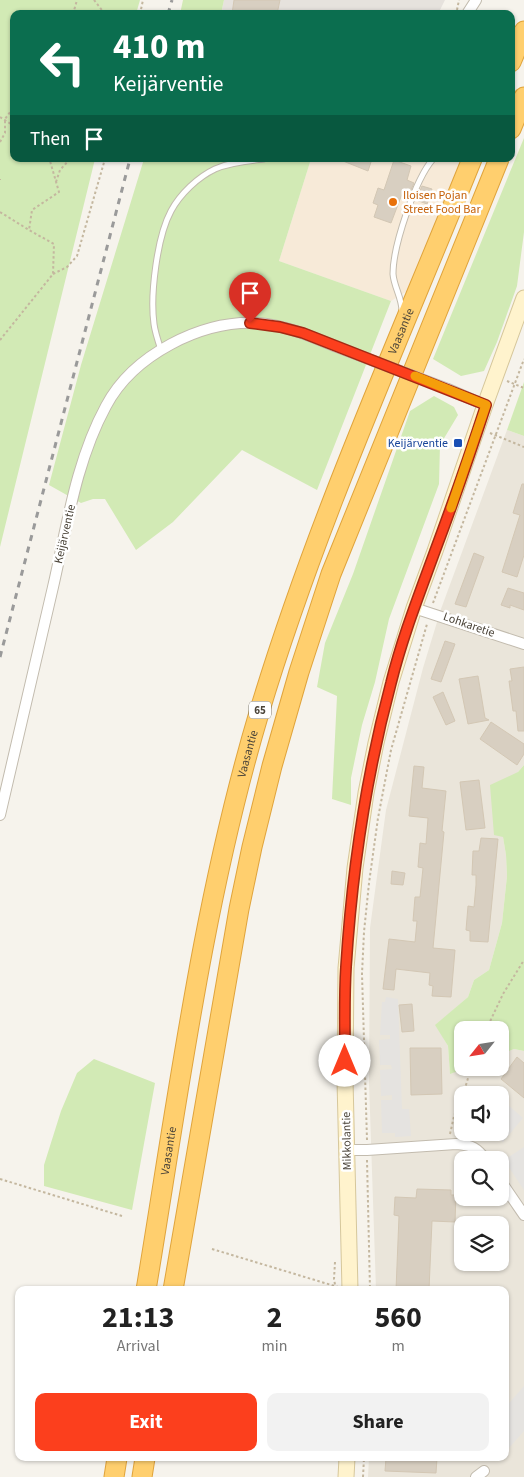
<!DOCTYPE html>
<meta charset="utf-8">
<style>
:root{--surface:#fff;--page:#f2f2f2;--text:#222;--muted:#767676;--accent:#fc3f1d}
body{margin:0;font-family:"Source Sans 3",sans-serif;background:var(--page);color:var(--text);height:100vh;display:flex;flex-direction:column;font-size:19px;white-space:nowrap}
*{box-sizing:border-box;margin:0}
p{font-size:16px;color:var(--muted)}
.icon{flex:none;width:28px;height:28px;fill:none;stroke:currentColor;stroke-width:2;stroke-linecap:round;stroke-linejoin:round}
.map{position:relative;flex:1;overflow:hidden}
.details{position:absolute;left:15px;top:1286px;width:494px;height:175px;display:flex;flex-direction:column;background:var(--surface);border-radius:10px;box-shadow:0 1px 4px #0004}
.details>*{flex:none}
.banner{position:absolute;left:10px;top:10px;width:505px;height:152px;border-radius:10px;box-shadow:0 1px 4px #0004;background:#0b6e4f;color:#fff;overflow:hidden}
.needle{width:32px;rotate:240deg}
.fabs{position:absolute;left:454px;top:1021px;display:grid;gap:10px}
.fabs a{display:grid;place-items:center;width:55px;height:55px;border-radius:10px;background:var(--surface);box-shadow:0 1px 4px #0004;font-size:25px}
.pin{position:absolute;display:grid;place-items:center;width:42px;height:42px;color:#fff;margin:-51px -21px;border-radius:50% 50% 50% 0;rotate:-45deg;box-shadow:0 0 5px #0007}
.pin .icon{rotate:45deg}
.me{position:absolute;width:55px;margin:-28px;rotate:0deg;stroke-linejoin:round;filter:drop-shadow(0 0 4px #0008)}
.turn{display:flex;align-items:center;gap:18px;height:105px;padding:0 20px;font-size:22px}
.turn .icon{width:65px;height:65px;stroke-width:2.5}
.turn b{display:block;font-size:35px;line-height:42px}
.then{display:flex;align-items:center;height:48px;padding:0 20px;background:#0003;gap:10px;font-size:19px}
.eta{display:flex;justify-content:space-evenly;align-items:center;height:85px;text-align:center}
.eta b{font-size:30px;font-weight:700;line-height:35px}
.primary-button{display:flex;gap:10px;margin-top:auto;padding:10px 20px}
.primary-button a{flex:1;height:58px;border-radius:10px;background:var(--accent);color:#fff;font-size:20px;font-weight:700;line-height:58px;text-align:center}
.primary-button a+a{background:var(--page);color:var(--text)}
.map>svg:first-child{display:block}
.residential{fill:#eae5da;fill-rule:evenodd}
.commercial{fill:#f7ead8}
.industrial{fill:#e6e2dd}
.green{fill:#d2eab5}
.parking{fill:#e5e3e0}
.building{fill:#d8cfc1;stroke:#d3c7b4}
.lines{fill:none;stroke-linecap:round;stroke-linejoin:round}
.lane-casing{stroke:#c2bbae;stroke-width:7}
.street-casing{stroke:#c2bbae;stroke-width:12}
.secondary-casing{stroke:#d6c79b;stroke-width:17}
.highway-casing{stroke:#e0a43c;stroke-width:21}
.path{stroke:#c4b79f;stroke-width:2;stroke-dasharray:2.5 2.5;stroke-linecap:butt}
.lane{stroke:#fff;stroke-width:5}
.street{stroke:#fff;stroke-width:10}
.secondary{stroke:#fff3cd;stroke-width:15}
.highway{stroke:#ffcf6e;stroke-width:19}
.rail{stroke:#9a9a9a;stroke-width:3;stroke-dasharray:6 6;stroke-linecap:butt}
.street-bridge-casing{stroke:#c2bbae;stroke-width:12;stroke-linecap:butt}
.street-bridge{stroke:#fff;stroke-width:10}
.route-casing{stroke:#a42913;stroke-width:12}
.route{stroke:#fc3f1d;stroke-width:9}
.slow{stroke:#f59e0b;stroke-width:9}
.food-dot{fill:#e8710a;stroke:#fff;stroke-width:2}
.transit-dot{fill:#1a4fb4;stroke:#fff;stroke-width:2}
.labels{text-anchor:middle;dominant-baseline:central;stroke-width:5;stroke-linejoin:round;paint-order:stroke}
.shield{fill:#fff;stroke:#817c74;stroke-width:1}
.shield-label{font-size:11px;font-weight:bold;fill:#4b4439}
.food-label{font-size:12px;fill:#c56008;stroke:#fff;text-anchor:start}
.street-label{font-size:12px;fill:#4b4439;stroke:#fff}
.transit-label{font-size:12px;fill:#164399;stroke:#fff;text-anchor:end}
</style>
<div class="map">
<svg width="524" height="1477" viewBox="0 0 524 1477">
<rect width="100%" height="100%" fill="#f6f3ec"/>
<path class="residential" d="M507,430l17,6v329l-6,7 -15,65 3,18 1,21 -5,47 -13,47 -15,10 -6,17 -32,28 12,21 2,27 16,-5h34v-13l14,-6 10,2v426h-156l1,-19h136v-168h-129l-7,-208 1,-154 16,-118 37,-142 18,-59zM462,1095h38v37h-38zM462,1160h38v38h-38zM462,1225h38v37h-38z"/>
<path class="commercial" d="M311,159h153l-52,129 -21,13 -112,-40z"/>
<path class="industrial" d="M224,0h221l-7,14h-217z"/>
<path class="green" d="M0,0h140l-4,14h-122v145h81l-95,388z
M183,0h41l-3,14h-41z
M524,138v94l-7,54 -20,56 -13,29 -23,5 -28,-17z
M144,159h167l-32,102 112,40 -74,189 -75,-40 -69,72 -37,28 -31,-51h-12l-12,4 -32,-18 32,-120z
M524,382v54l-17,-6z
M434,396l20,11 4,8 -18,30 -1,39 -50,135 -14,63 -13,43 -11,53v27l-19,-6 5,-103 -20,-9 8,-44 28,-69 57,-163z
M524,765v286l-10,-2 -14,6v-25h-38v38h4l-16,6 -2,-28 -13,-21 33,-28 6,-17 15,-10 13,-47 5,-47 -1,-21 -3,-18 -9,-2 -4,-50 28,-13z
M94,1059l61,24 -23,127 -88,-24v-21l17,-54 16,-38z"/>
<path class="parking" d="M386,997l12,2 4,110h7l2,27 -16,1v-4h-13l-1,-33h11v-5l-11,1 -1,-26 12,-1 -1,-4h-11l-1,-25 11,-1v-4h-10l2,-33h3z
M500,1098l23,20 -20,24 -11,-9 8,-1z
M524,1147v43l-20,-30z
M524,1386v45l-15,17 -4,-3v-37z"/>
<path class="building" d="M234,0h46l-3,14h-45z
M338,159h34l-4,12z
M394,160l17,6 -4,14 7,3 -6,14 -6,-3 -11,29 -17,-6 4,-12 -5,-2 5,-15 6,2z
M422,186l10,3 -5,15 -11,-4z
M522,484h2v71l-7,22 -15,-5 18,-57 -7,-2z
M474,553l10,4 -18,50 -11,-3z
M508,588l16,5v17l-14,-5v3l-9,-3z
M445,641l10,3 -14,38 -10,-3z
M524,667v64h-6l-2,-20h-3l-4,-30h3l-2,-12z
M478,676l7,42 4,2 -21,4 -9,-45z
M443,692l12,29 -9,4 -13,-28z
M491,722l33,22v10l-7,11 -37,-26z
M414,766l10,1 -2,21 24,3 -4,40 2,1 -11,116 22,2 -4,47 -19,-1 1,-10 -4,-1 1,-12 -34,-4 -2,21 -11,-1 6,-50 26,3 2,-21h-4l2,-24h5l3,-29 -5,-1 2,-24 6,1 2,-26 -19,-2z
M479,780l6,48 -19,2 -6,-48z
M481,838l17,1 -10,103 -18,-1v-10l-4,-1 2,-24 6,1 2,-22v-10h-4l1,-24h6z
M392,871l13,2 -2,12 -12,-1z
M412,1004l2,27 -12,1 -3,-27z
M410,1048h31l1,46 -31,1z
M517,1057l7,6v35l-23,-19z
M417,1189l34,1v5h5l-1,27 -23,-1 -3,69h-33l3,-74 -5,-1 1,-18 21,1z
M386,1458h51l-1,15 -51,-2z"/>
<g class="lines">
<g class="lane-casing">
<path id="lane" d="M402,311c0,-13 -8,-24 -9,-37 0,-28 22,-94 40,-115
M161,350c-3,-9 -6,-18 -7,-26 -4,-29 3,-87 17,-113 9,-17 27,-34 44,-42 16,-7 33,-8 49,-10"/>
</g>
<g class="street-casing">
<path id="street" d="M467,14l9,-14
M448,389l37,16
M414,608l110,36
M0,815c17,-76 35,-152 53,-228 14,-61 23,-126 53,-181 27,-51 95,-86 152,-83 27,2 52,13 76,23
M347,1150h20l89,-6c16,1 21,4 30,16
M500,1180l24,35
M476,1477l8,-6"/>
</g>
<g class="secondary-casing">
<path id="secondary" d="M350,1290l-5,-210 1,-112 9,-100 11,-75 10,-50 15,-61 23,-74 21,-57 50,-146 39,-107
M346,1477l1,-19"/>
</g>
<g class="highway-casing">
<g id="highway">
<path d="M511,62l13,-31"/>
<path d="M511,129l13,-32"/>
<path id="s1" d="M146,1290c32,-193 57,-389 113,-577 57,-190 139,-371 213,-554"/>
<path d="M173,1290l66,-381 13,-62 20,-81 27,-94 32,-98 168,-415"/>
<path d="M114,1477l3,-19"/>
<path d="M142,1477l3,-19"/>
</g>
</g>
<path class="path" d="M94,0l11,14
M457,10l2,-10
M73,14l4,-14
M140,14l3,-14
M0,117l14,9
M0,142l5,-9v-14l9,-12
M0,179v1
M56,182l4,-12 10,-11
M0,212l29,18
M53,274l14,-7 10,-11 28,-97
M0,340l53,-66 1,-30 -25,-14 3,-20 27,-18 -9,-31 1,-2
M507,381l17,7
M490,433l34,14
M433,603l91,-244
M486,1030l17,-36 21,-34
M463,1095l8,-27
M450,1134l4,-18 8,-20
M367,1140l-5,-166 2,-42 5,-49 9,-65 13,-68 36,-126
M367,1160l3,130
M0,1179l122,37
M212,1249l126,38
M335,1262l-1,17 2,11
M363,1477l1,-19"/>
<use href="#lane" class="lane"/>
<use href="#street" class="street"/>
<use href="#secondary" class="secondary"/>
<use href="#highway" class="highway"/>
<path class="rail" d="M168,14l4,-14
M0,657l130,-498"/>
<g class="street-bridge-casing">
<path id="street-bridge" d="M334,346l114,43"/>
</g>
<use href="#street-bridge" class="street-bridge"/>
</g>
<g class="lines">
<g class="route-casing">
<path id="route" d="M250,323l30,4 23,6 183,72c-16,49 -33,98 -51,146 -16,44 -33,87 -44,132 -25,93 -39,188 -45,284 -2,31 -1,63 -1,94"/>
</g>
<use href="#route" class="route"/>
<path class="slow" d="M415,376l71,29 -35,103"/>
</g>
<circle class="food-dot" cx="393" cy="202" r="5"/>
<rect class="transit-dot" x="453" y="438" width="10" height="10" rx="2.5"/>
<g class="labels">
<rect class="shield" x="249" y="701.5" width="22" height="17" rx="4"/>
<g class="shield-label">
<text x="260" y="710">65</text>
</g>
<g class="food-label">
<text x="403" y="195">Iloisen Pojan<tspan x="403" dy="14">Street Food Bar</tspan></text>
</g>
<g class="street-label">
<text stroke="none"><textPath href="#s1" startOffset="996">Vaasantie</textPath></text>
<text transform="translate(65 534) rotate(-77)">Keijärventie</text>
<text transform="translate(469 625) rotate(19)">Lohkaretie</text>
<text stroke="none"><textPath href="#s1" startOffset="546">Vaasantie</textPath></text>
<text transform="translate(347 1141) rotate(-91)">Mikkolantie</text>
<text stroke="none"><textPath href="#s1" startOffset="141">Vaasantie</textPath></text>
</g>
<g class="transit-label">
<text x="448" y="443">Keijärventie</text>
</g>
</g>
</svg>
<div class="fabs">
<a><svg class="needle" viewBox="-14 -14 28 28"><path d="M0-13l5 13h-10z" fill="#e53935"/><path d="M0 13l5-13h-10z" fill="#767676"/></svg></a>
<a><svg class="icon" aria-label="sound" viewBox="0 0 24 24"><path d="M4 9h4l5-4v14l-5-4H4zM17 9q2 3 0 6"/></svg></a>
<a><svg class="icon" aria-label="search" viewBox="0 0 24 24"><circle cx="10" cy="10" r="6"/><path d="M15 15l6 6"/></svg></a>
<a><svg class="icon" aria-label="layers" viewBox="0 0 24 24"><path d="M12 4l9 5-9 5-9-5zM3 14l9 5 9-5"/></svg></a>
</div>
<div class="pin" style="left:250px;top:323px;background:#d93025"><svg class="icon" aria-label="arrive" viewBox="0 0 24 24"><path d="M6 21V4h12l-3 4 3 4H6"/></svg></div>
<svg class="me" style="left:345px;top:1061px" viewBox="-20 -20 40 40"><circle r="19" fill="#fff"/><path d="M0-13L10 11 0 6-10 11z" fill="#fc3f1d"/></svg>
<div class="banner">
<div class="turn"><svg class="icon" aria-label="left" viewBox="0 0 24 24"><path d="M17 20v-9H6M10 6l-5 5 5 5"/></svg><div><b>410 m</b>Keijärventie</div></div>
<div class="then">Then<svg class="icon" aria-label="arrive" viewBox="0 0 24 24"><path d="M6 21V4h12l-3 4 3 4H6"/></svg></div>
</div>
<section class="details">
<div class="eta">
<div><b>21:13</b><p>Arrival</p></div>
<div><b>2</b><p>min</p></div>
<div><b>560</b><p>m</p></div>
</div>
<div class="primary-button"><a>Exit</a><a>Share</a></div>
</section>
</div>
